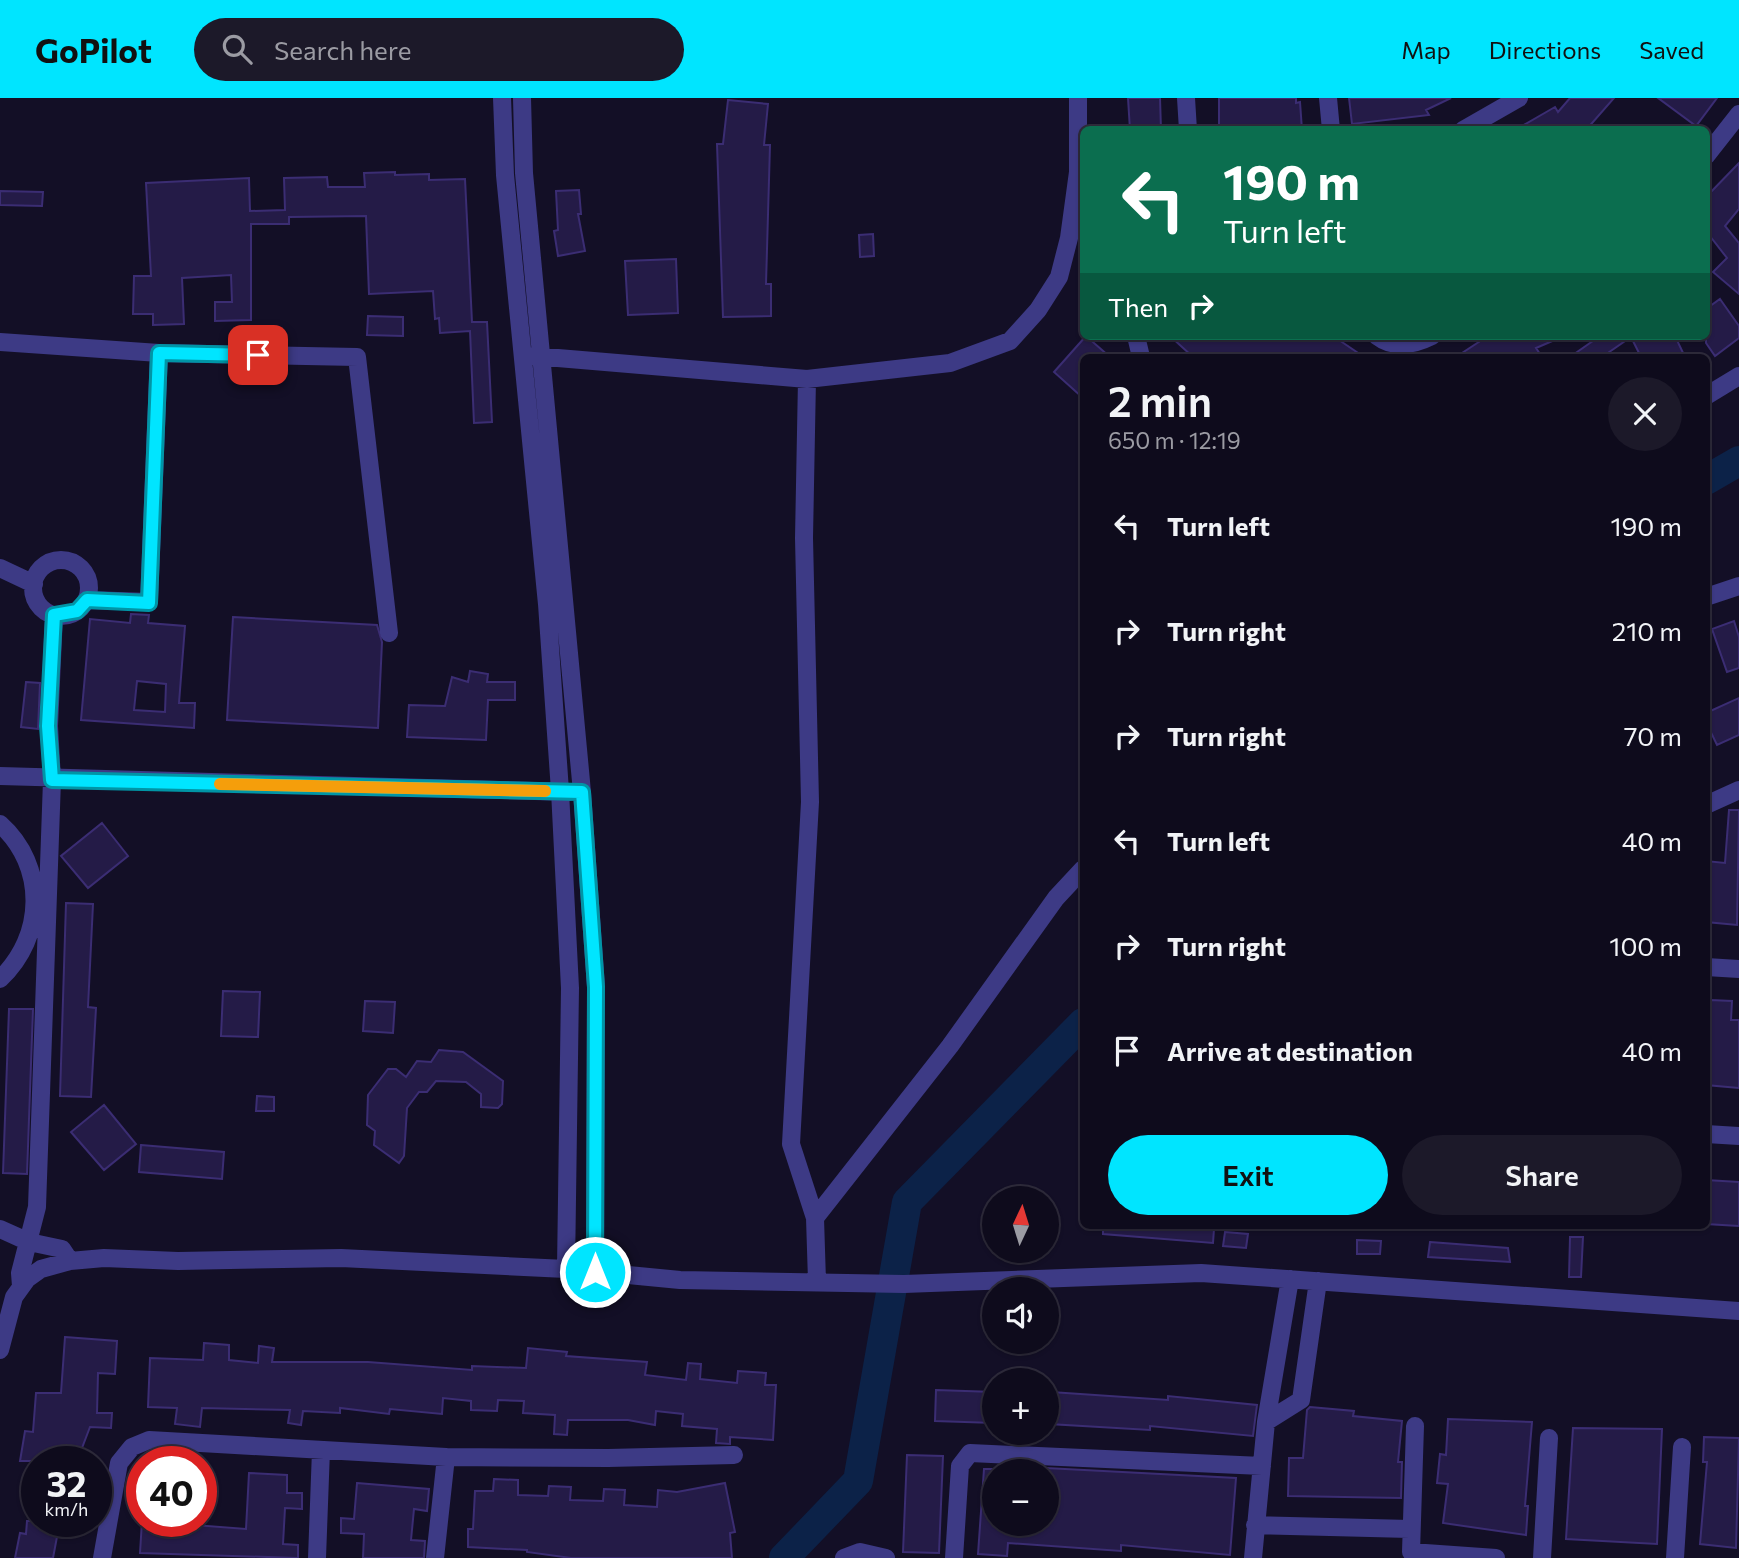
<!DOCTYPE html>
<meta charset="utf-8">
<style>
:root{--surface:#0e0b1c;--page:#1c1929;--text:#f1f3f6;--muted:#9b9ba3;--line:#2e2b3b;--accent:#00e5ff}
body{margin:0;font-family:Commissioner,sans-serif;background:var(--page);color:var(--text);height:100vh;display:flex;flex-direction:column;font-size:26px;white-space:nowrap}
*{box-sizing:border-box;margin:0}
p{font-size:23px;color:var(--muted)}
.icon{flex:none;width:38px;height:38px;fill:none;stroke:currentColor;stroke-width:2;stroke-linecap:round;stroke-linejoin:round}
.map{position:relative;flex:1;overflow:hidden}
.sheet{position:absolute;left:1080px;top:256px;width:630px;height:875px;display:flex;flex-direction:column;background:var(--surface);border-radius:10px;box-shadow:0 2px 5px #0004,0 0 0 2px var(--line)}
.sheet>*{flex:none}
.guide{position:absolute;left:1080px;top:28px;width:630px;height:214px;border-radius:10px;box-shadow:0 2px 5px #0004,0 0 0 2px var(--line);background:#0b6e4f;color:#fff;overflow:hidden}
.needle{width:46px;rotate:4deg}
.fabs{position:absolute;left:982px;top:1088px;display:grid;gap:14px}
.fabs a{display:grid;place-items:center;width:77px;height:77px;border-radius:50%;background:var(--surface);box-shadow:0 2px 5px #0004,0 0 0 2px var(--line);font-size:35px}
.speed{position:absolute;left:21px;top:1348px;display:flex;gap:14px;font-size:35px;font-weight:700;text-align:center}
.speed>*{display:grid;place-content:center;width:91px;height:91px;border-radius:50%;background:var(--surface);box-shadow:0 2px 5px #0004,0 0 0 2px var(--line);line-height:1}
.speed small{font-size:18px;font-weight:400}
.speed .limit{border:10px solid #d22;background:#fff;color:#111}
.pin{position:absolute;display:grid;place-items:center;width:60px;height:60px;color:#fff;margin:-30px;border-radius:14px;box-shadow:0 4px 10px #0006}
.me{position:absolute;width:77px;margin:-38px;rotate:0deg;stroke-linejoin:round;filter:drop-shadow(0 0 5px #0008)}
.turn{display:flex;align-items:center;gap:24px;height:147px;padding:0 28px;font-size:32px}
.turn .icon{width:91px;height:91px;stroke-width:2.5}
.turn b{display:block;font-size:49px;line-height:60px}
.then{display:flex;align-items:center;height:66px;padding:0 28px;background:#0003;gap:14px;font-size:26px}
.round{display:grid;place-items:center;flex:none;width:74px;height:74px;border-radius:37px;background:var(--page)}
.summary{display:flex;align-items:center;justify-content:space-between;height:119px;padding:0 28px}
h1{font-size:42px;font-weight:600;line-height:52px}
.action{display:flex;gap:14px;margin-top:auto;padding:14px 28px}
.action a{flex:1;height:80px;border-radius:42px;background:var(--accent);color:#111;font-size:28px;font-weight:600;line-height:80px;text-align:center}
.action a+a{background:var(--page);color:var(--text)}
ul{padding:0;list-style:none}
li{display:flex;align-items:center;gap:21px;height:105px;padding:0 28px}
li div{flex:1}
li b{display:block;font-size:26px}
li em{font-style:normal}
header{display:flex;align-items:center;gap:42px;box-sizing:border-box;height:98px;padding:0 35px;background:var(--accent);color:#111}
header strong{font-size:33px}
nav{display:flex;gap:38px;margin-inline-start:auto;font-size:24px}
.search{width:490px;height:63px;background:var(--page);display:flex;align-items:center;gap:18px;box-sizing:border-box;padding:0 24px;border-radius:38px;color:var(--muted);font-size:26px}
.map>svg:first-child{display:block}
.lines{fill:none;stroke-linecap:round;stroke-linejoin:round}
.river{stroke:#0c2248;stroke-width:30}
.building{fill:#241b47;stroke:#3b2d73;stroke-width:2;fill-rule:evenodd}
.minor{stroke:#3d3a85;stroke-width:18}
.route-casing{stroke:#0095a6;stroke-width:18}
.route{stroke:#00e5ff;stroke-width:12}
.slow{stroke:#f59e0b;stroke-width:12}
</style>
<header>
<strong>GoPilot</strong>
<div class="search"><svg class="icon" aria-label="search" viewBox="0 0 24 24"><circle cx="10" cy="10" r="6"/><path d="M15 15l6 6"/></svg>Search here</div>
<nav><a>Map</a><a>Directions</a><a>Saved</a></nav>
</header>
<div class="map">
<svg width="1739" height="1460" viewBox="0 0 1739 1460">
<rect width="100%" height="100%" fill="#130f26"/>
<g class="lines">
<path class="river" d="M1706,382l33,-19
M784,1460l74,-77 49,-279 176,-179"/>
</g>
<path class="building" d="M1128,0h32l1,32h-31z
M1219,0h77v5l4,-1 2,28 -83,-3z
M1349,0h102l-25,12 3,5 -77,9z
M1570,0h44l-28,32h-71l40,-23 3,5z
M1658,0h59l-21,28z
M728,2l40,4 -4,41h6l-4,139h5v32l-48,1 -6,-173h6z
M1739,65v46l-14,17 14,17v51l-26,-22 14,-14 -21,-27v-34z
M395,74v3l34,-1v6l36,-1 7,143h15l5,100 -18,1 -4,-92 -30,2 -1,-15 -4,1 -2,-28 -64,3 -3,-78 -77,1v7h-38v96l-36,1v-19h17l-1,-27 -49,3 2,46 -31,1v-11h-20l1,-38h17l-5,-93 103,-5 1,33 35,-1 -1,-32 43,-1 1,10h37l-1,-14z
M579,92l2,24h-3l7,37 -27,5 -4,-25 4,-1 -2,-39z
M0,93l43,1 -1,14 -42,-1z
M873,136l1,22 -14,1 -1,-22z
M676,161l2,54 -50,2 -3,-54z
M1720,201l19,27v12l-24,18 -9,-13v-34z
M368,218l35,1v19l-36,-1z
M1086,238l24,21h-27v41l-29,-26z
M1170,238h163l31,21h-171z
M1488,238h76l-28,12 6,9h-86z
M1600,238h75l10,21h-44l-10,-20 -29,20h-32z
M131,516l18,1 -1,8 37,3 -6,77h16l-1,25 -113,-8 9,-101 40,4zM137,583l29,3 -1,28 -31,-2z
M233,519l144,8 5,17 -4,86 -151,-8z
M1734,523l5,16v31l-12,4 -15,-43z
M470,573l18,3 -1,8h28v18h-27l-2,40 -79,-3 2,-32 36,1 7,-29 16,5z
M26,584l14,1 -2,46 -17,-2z
M1739,600v37l-22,10 -11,-23v-9z
M1729,712h10l-2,115 -31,-3v-61l19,2z
M102,725l26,33 -40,32 -27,-32z
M66,805l27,1 -5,103 8,1 -5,89 -31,-1z
M223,893l37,1 -2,45 -37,-1z
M1710,902l22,1 -1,19h8v68l-33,-3v-67z
M365,903l30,1 -2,31 -30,-2z
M9,911h24l-6,165 -24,-1z
M439,952l24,2 40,29 -1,23 -4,4 -17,-1v-13l-15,-12 -30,-1 -9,11h-8l-12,16 -3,48 -5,7 -25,-18 1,-14 -8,-6 1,-30 20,-26h8l10,8 11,-16 14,1z
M257,998l17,1v14h-18z
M104,1007l32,39 -32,26 -33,-38z
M141,1047l83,7 -2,27 -83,-7z
M1706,1082l33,2v44l-33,-2z
M1103,1127l111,4 -1,14 -110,-9z
M1225,1134l23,2 -2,14 -23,-2z
M1570,1139h13l-2,40h-12z
M1357,1142l24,1 -1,13h-23z
M1430,1144l78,6 2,14 -82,-5z
M65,1239l52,4 -2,33 -17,-1 -1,40h15l-1,15 -21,-1 -13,34h-57l5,-30 8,1 3,-39h25z
M204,1245l25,2v15l29,3 1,-17 15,2 -2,14h96l104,8v-4l54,2 2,-20 39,4 -1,4 81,6 -2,13 41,5 2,-17 13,1 -1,15 37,4 1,-12 28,2 -1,12h11l-3,55 -43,-3v7l-14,-1 1,-14 -35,-3 1,-12 -27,-3 -1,14 -27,-5h-60l-1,15 -13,-1 1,-19 -32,-2 1,-12 -26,-1 -1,11 -26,-1v-9l-28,-3 -1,16 -52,-5 -1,5 -49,-6v5l-37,-2 -2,14 -13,-2 2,-13 -88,-2 -2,19 -25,-3 2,-16 -29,-1 2,-49 53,2z
M936,1292l58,2v31l-59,-2z
M1051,1294l117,8v-4l89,9 -4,31 -103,-10v4l-101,-6z
M1310,1309l44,4 -1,5 49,5 -4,41h4l-1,36 -113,-2 1,-38h14l4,-48z
M1448,1321l84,3 -7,84h3l-2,29 -83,-12 5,-39 -11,-1 3,-29 6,1z
M1573,1330l89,1 -5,115 -91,-5z
M1704,1339l35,1 -3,110 -36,-4 7,-82h-4z
M907,1357l36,1 -4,97 -36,-1z
M1046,1370l190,10 -6,77 -109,-10v6l-113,-8 -1,13 -29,-2 6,-85h10v55h52z
M249,1375l38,2v18h15v16l-17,-1 -2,36 15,1v13l-158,-5 2,-32 104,8z
M494,1381l24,1v15l30,1 1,-10 22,1 -1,13 33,1 1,-12 21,1 -1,15 33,2 1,-17 19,2 48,-9 10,49 -5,1 2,25h-161l-44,-6v-2l-59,-3v-18h5l2,-38h18z
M357,1385l72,6 -2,22 -13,-2 -3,31 14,1 -1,17h-61l1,-24 -23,-1v-15l13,1z
M27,1423h33l-7,37h-38l5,-25 6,1z"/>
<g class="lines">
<path class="minor" d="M502,0l3,77 42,429 13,187 10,197 -4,281
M522,0l2,75 58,619 14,195 -1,285
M1186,0l2,32
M1328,0l3,32
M1463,32l56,-32
M1706,58l33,-42
M1136,238l5,21
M1377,238c17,13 37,9 55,0
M0,244l159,11
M534,258l273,23 143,-16 60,-22 28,-31 21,-33 10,-39 9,-66v-74
M807,281l-3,159 6,264 -19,342 24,74
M1706,298l33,-20
M33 490a28 28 0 1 1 56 0a28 28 0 1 1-56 0Z
M0,470l34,16
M1706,499l33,-11
M87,502l62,2 10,-249 198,4 32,276
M0,678l570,16
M1706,707l33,-15
M0,726c47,42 45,113 0,155
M1706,869l33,2
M1706,1036l33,2
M0,1131l29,13 33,7 8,12
M817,1183l-2,-63 135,-172 106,-148 27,-29
M21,1188l-1,-13 17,-66 15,-427 -3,-54 5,-111
M0,1252l14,-53 13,-18 14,-10 29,-8 34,-3 74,3 163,-3 225,11 114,11 224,4 297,-11 538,38
M1266,1324l35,-22 17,-119
M1415,1328l-4,126 85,6
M1255,1427l155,4
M102,1460l17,-95 13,-16 17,-7 297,17 162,1 126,-3
M317,1460l4,-108
M435,1460l11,-101
M844,1460l16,-6 26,6
M954,1460l6,-92 10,-13 292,13
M1253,1460l13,-136 24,-143
M1542,1460l7,-120
M1675,1460l7,-111"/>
</g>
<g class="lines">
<g class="route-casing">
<path id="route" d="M258,257l-99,-2 -10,250 -62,-3 -10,11 -23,4 -6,111 4,54 530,12 14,195 -1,285"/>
</g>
<use href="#route" class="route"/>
<path class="slow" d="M220,686l325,7"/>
</g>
</svg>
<div class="fabs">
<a><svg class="needle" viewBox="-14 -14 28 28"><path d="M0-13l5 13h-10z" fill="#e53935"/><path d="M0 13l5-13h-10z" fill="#9b9ba3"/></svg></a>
<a><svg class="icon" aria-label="sound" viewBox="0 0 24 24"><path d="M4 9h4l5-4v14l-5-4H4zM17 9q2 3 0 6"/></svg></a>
<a>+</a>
<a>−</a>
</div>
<div class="speed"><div>32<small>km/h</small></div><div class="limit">40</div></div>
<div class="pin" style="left:258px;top:257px;background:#d93025"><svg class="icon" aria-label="arrive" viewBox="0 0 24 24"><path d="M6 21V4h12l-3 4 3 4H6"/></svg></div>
<svg class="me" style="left:595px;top:1174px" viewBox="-20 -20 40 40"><circle r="17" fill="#00e5ff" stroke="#fff" stroke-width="3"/><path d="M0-11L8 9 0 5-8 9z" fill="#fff"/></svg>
<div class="guide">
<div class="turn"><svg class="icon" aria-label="left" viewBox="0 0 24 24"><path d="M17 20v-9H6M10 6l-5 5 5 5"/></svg><div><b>190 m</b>Turn left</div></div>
<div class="then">Then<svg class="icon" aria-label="right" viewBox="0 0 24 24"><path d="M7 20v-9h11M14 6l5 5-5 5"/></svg></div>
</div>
<section class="sheet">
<div class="summary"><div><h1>2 min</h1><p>650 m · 12:19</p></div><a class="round"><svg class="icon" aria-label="close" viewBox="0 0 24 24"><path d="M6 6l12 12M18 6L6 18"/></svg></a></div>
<ul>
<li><svg class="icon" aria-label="left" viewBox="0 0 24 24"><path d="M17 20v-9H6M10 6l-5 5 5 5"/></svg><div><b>Turn left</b></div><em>190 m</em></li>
<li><svg class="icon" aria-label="right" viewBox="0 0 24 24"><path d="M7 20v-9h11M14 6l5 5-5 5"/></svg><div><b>Turn right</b></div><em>210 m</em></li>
<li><svg class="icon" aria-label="right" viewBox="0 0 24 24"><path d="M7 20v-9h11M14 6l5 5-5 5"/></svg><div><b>Turn right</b></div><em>70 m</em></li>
<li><svg class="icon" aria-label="left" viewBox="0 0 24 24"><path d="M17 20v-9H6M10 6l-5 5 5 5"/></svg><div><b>Turn left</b></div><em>40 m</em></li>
<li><svg class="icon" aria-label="right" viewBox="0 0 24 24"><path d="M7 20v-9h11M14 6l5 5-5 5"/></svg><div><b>Turn right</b></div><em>100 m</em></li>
<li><svg class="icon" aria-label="arrive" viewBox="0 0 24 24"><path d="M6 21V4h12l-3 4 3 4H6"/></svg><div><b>Arrive at destination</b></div><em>40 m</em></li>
</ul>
<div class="action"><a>Exit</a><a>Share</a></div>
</section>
</div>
